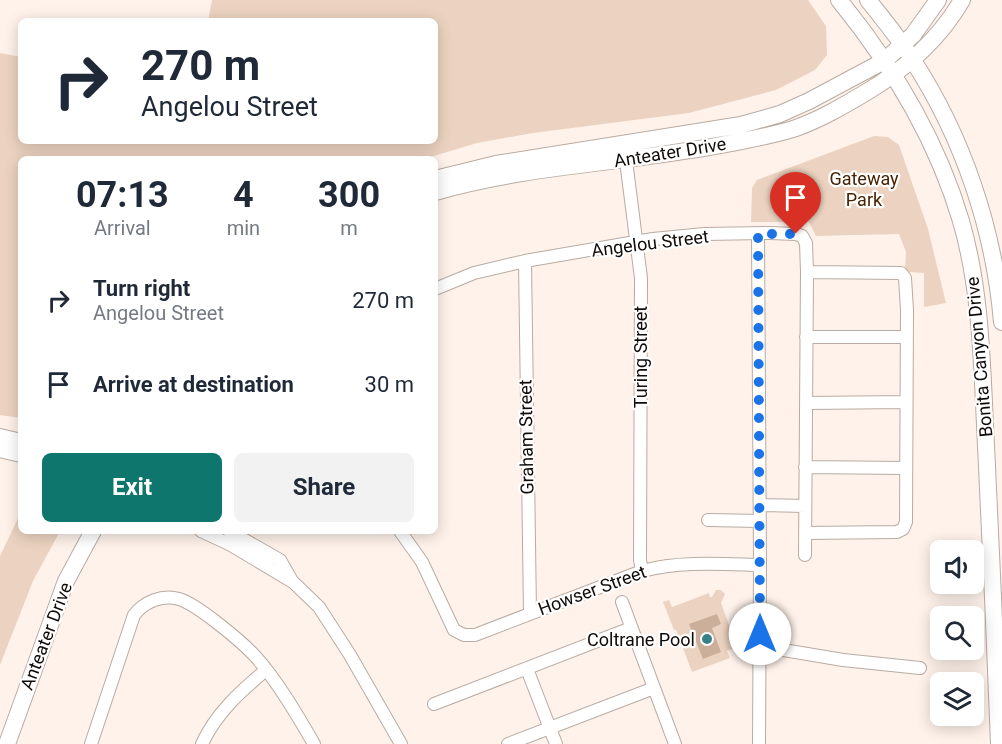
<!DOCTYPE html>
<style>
:root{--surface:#fff;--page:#f2f2f3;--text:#1f2937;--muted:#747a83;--accent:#0f766e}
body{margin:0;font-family:Roboto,sans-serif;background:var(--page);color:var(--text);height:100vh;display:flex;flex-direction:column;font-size:22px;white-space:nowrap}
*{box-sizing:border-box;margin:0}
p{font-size:20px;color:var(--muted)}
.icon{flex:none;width:33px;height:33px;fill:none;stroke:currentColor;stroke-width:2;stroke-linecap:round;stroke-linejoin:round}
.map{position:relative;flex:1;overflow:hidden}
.side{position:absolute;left:18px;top:156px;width:420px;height:378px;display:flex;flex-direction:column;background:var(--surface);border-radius:9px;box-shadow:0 3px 15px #0003}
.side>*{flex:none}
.guide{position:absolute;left:18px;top:18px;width:420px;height:126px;border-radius:9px;box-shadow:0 3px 15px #0003;background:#fff;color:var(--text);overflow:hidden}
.buttons{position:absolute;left:930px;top:540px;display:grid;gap:12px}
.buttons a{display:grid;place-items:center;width:54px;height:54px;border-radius:9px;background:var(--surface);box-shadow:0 3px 15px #0003;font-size:30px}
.pin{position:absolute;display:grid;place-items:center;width:51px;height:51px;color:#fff;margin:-62px -26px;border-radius:50% 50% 50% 0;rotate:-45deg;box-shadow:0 0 6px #0007}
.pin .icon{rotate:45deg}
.me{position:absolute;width:66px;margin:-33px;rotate:0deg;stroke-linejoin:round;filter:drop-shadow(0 0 4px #0008)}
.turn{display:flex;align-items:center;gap:21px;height:126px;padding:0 24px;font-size:27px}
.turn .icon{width:78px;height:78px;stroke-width:2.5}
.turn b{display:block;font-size:42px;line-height:51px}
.eta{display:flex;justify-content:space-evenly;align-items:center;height:102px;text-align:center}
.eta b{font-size:36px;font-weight:700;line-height:42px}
.button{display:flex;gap:12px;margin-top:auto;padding:12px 24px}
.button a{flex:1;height:69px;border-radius:9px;background:var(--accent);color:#fff;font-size:24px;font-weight:700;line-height:69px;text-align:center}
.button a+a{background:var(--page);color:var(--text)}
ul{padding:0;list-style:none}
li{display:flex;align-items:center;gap:18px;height:84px;padding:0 24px}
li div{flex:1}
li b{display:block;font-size:22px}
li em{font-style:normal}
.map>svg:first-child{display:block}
.green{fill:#ecd3c1}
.water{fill:#cbaf9b}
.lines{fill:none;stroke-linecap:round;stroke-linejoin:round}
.minor-casing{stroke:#b9aba2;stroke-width:14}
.major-casing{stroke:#b9aba2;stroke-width:18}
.minor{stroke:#fff;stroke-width:12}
.major{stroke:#fff;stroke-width:16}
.route{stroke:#1a73e8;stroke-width:10;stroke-dasharray:0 18}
.poi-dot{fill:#398189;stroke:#fff;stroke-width:2}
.labels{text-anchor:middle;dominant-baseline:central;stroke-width:4.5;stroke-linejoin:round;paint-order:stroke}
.street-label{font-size:18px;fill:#100b08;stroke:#fff}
.park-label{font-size:18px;fill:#492301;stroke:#fff}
.poi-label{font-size:18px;fill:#100b08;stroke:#fff;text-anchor:end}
</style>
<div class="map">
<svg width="1002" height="744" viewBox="0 0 1002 744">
<rect width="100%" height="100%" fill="#fef2ea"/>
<path class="green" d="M212,0h596l18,26 1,29 -12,15 -39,20 -87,23 -156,20 -56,10 -53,16h-403v259l-21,-3v-362l21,4v84h414v-120h-227z
M874,136l14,1 11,8 29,84 18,74 -22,4v-34l-15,-1 -4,-3 1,-17 -7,-18 -83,2 -7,-14h-58l1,-34 5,-8z
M21,512v19h39l-27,50 -33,84v-109z
M716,590h5l4,4 -4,9 16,44 -10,4 3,7 -38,14 -16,-42h-2l-11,-28 6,-2 3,7 37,-14 1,4h2z"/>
<path class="water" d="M717,614l4,10 -9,4 9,24 -18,7 -14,-35z"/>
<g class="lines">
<g class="minor-casing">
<path id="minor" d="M625,153l16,125 -1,282 2,11
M758,234l2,331 -1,179
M525,261l5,352
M435,289l39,-16 51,-12 128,-22 51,-5 66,-1 26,1 6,2 4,7 1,29 -2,283
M806,337h100
M806,403l100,-1
M805,467l101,1
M760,505l45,1
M708,520l52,1
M201,531l30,14 62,37 26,25 31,48 51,89
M229,531l51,29 12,21
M400,531l22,31 32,68 10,5h11l167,-64c39,-10 78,-7 118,-6
M805,533l92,-1 6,-3 3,-7 1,-212 -2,-32 -4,-5 -94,-1
M622,602l53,142
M760,646l83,14 77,8
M527,669l29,75
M434,704l197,-76
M91,744l43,-129c10,-13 28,-21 45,-16 18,5 63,43 76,57 22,24 43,60 59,88
M202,744c14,-31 39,-53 64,-74
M508,744l146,-56"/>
</g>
<g class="major-casing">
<path id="major" d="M839,0c53,65 98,140 122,221 21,72 21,150 25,224 5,100 9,199 13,299
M868,0c15,19 31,38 44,59 51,78 82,170 90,263
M435,179l61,-15 245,-39 39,-11 29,-13 75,-40 29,-26 25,-35
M435,192c93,-27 191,-29 286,-47 25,-5 51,-9 75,-17 25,-9 47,-22 69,-35 39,-23 74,-53 97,-93
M0,437l21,5
M0,449l21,5
M7,744l59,-163 27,-50"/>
</g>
<use href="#minor" class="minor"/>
<use href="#major" class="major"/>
</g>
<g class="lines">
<path class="route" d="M760,634l-2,-400h38"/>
</g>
<circle class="poi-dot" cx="707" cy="639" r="6"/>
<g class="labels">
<g class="street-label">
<text transform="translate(670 152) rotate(-9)">Anteater Drive</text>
<text transform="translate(650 243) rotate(-7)">Angelou Street</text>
<text transform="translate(640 357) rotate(-90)">Turing Street</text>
<text transform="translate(979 357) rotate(-95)">Bonita Canyon Drive</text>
<text transform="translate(526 437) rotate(-91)">Graham Street</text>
<text transform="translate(592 590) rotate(-20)">Howser Street</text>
<text transform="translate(46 636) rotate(-69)">Anteater Drive</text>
</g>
<g class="park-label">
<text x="864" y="178">Gateway<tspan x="864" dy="21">Park</tspan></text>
</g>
<g class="poi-label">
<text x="695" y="639">Coltrane Pool</text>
</g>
</g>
</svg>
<div class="buttons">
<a><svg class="icon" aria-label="sound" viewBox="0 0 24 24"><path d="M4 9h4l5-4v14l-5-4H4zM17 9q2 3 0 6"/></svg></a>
<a><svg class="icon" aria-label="search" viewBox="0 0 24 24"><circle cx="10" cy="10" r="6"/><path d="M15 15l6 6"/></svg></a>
<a><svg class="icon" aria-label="layers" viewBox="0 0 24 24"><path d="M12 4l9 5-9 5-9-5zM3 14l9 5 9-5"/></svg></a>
</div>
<div class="pin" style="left:796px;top:234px;background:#d93025"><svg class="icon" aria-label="arrive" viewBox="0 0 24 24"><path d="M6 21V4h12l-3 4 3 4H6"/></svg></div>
<svg class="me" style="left:760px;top:634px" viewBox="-20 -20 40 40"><circle r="19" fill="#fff"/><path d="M0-13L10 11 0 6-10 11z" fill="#1a73e8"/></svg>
<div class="guide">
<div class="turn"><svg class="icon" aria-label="right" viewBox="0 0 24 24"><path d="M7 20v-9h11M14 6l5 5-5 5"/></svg><div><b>270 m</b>Angelou Street</div></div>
</div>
<section class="side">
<div class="eta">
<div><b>07:13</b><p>Arrival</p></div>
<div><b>4</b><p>min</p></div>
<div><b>300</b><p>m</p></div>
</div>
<ul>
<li><svg class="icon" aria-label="right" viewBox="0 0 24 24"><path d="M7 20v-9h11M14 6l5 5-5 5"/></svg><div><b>Turn right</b><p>Angelou Street</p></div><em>270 m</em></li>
<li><svg class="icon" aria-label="arrive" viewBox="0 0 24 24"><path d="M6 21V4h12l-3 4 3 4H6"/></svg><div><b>Arrive at destination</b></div><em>30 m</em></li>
</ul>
<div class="button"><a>Exit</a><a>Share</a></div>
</section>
</div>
